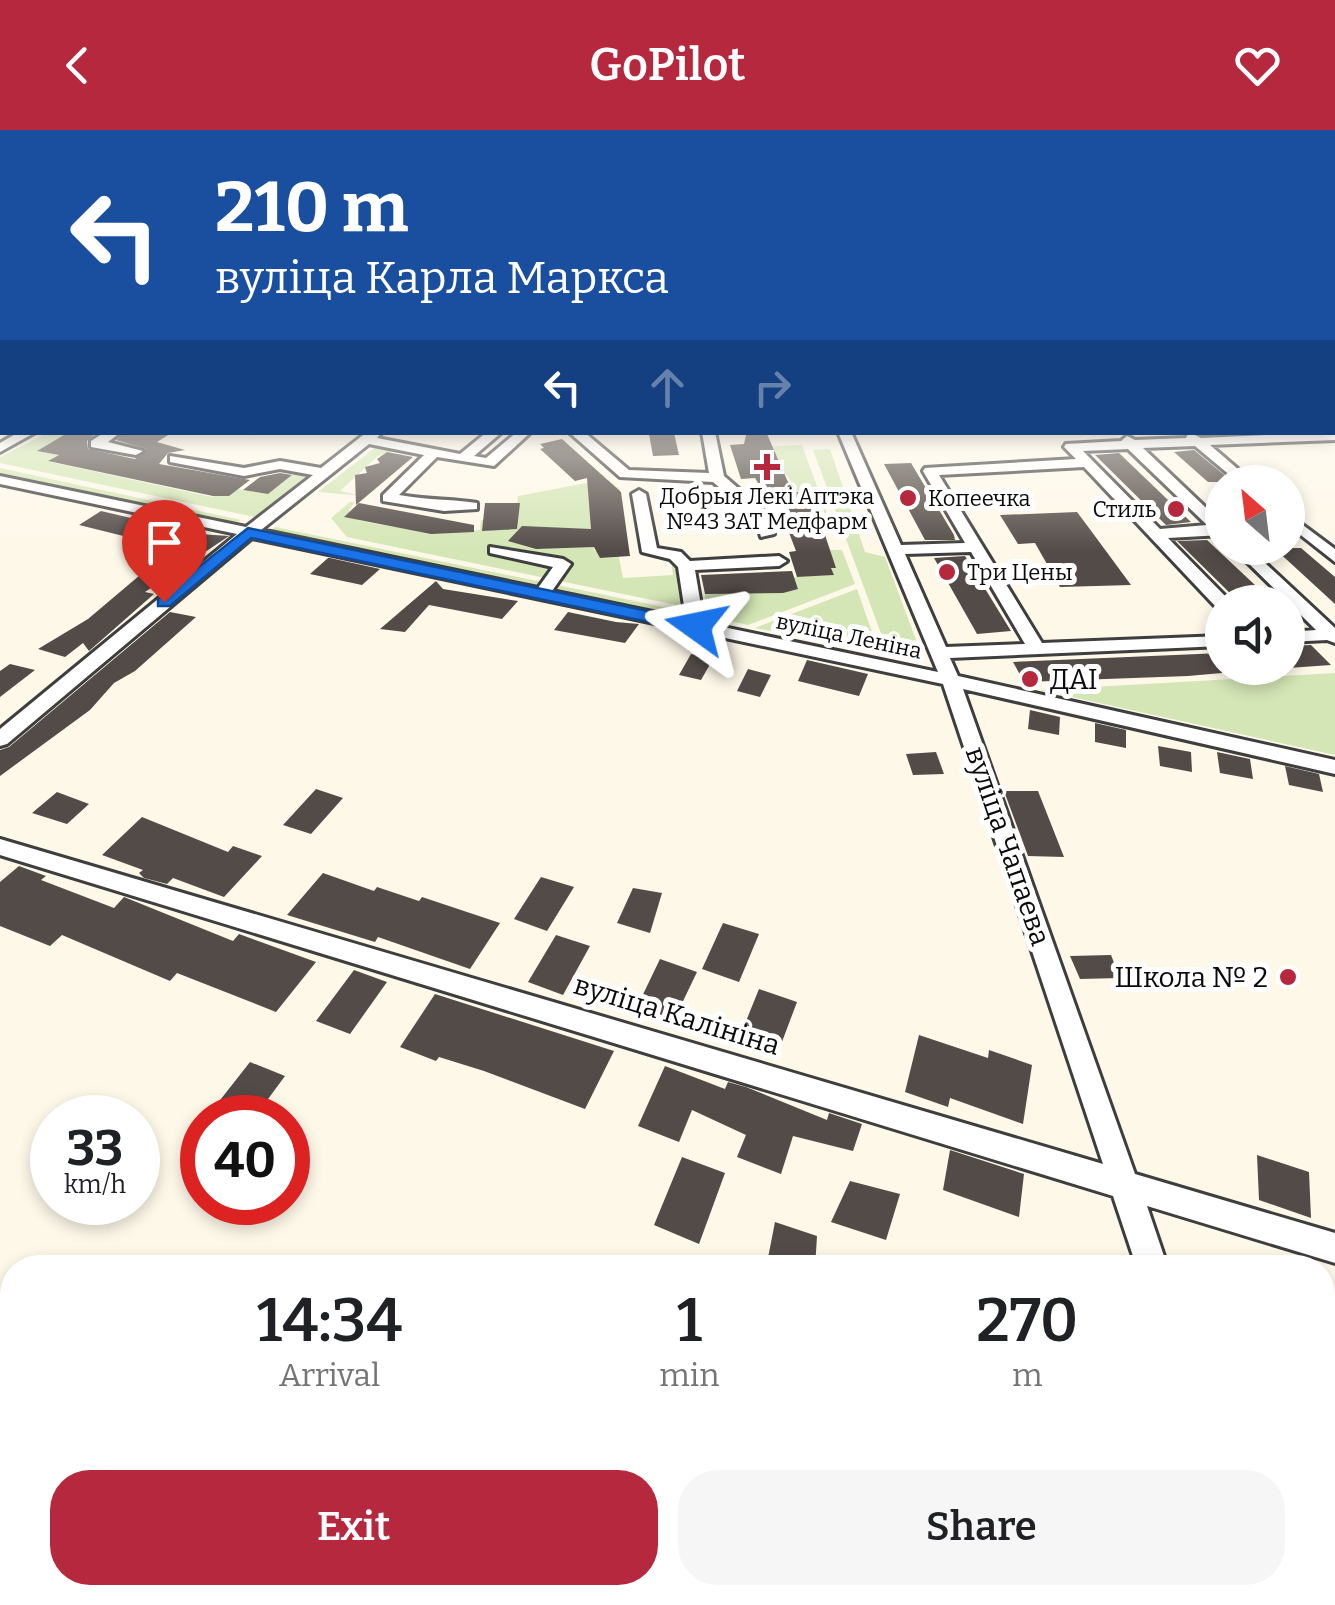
<!DOCTYPE html>
<meta charset="utf-8">
<style>
:root{--surface:#fff;--page:#f6f6f6;--text:#202124;--muted:#757577;--accent:#b5283e}
body{margin:0;font-family:Bitter,serif;background:var(--page);color:var(--text);height:100vh;display:flex;flex-direction:column;font-size:38px;white-space:nowrap}
*{box-sizing:border-box;margin:0}
p{font-size:32px;color:var(--muted)}
.icon{flex:none;width:55px;height:55px;fill:none;stroke:currentColor;stroke-width:2;stroke-linecap:round;stroke-linejoin:round}
.map{position:relative;flex:1;overflow:hidden}
.side{position:absolute;left:0px;top:1125px;width:1335px;height:350px;display:flex;flex-direction:column;background:var(--surface);border-radius:40px 40px 0 0;box-shadow:0 5px 15px #0003}
.side>*{flex:none}
.guide{position:absolute;left:0px;top:0px;width:1335px;height:305px;box-shadow:0 5px 15px #0003;background:#1a4fa0;color:#fff;overflow:hidden}
.needle{width:65px;rotate:332deg}
.tools{position:absolute;left:1205px;top:335px;display:grid;gap:20px}
.tools a{display:grid;place-items:center;width:100px;height:100px;border-radius:50%;background:var(--surface);box-shadow:0 5px 15px #0003;font-size:50px}
.speed{position:absolute;left:30px;top:965px;display:flex;gap:20px;font-size:50px;font-weight:700;text-align:center}
.speed>*{display:grid;place-content:center;width:130px;height:130px;border-radius:50%;background:var(--surface);box-shadow:0 5px 15px #0003;line-height:1}
.speed small{font-size:25px;font-weight:400}
.speed .limit{border:15px solid #d22;background:#fff;color:#111}
.pin{position:absolute;display:grid;place-items:center;width:85px;height:85px;color:#fff;margin:-102px -42px;border-radius:50% 50% 50% 0;rotate:-45deg;box-shadow:0 0 10px #0007}
.pin .icon{rotate:45deg}
.me{position:absolute;width:110px;margin:-55px;rotate:282deg;stroke-linejoin:round;filter:drop-shadow(0 0 8px #0008)}
.turn{display:flex;align-items:center;gap:35px;height:210px;padding:0 50px;font-size:45px}
.turn .icon{width:130px;height:130px;stroke-width:2.5}
.turn b{display:block;font-size:70px;line-height:85px}
.lanes{display:flex;align-items:center;height:95px;padding:0 50px;background:#0003;justify-content:center;gap:50px;direction:ltr}
.lanes .off{opacity:.35}
.eta{display:flex;justify-content:space-evenly;align-items:center;height:170px;text-align:center}
.eta b{font-size:60px;font-weight:600;line-height:70px}
.primary-button{display:flex;gap:20px;margin-top:auto;padding:20px 50px}
.primary-button a{flex:1;height:115px;border-radius:40px;background:var(--accent);color:#fff;font-size:40px;font-weight:600;line-height:115px;text-align:center}
.primary-button a+a{background:var(--page);color:var(--text)}
header{display:flex;justify-content:space-between;align-items:center;height:130px;padding:0 50px;background:var(--accent);color:#fff;font-size:45px;font-weight:600}
.map>svg:first-child{display:block}
.green{fill:#d4e6b5}
.building{fill:#534b47}
.lines{fill:none;stroke-linecap:round;stroke-linejoin:round}
.minor-casing{stroke:#3e3e3e;stroke-width:6}
.minor{fill:#fff;fill-rule:evenodd}
.route{fill:#1a73e8;stroke:#114b97;stroke-width:2.5}
.poi-dot{fill:#b5283e;stroke:#fff;stroke-width:4}
.labels{text-anchor:middle;dominant-baseline:central;stroke-width:10;stroke-linejoin:round;paint-order:stroke}
.far-poi-label{font-size:22px;fill:#0b0b0b;stroke:#fff;text-anchor:start}
.far-street-label{font-size:22px;fill:#0b0b0b;stroke:#fff}
.poi-label{font-size:28px;fill:#0b0b0b;stroke:#fff;text-anchor:start}
.street-label{font-size:28px;fill:#0b0b0b;stroke:#fff}
</style>
<header><svg class="icon" aria-label="back" viewBox="0 0 24 24"><path d="M15 5l-7 7 7 7"/></svg>GoPilot<svg class="icon" aria-label="heart" viewBox="0 0 24 24"><path d="M12 20l-8-8c-3-5 5-10 8-4 3-6 11-1 8 4z"/></svg></header>
<div class="map">
<svg width="1335" height="1475" viewBox="0 0 1335 1475">
<rect width="100%" height="100%" fill="#fef8e9"/>
<path class="green" d="M69,302l-31,19 21,4 -9,7 162,35 26,-8 30,5 27,-21 14,5 -50,40 -259,-55v-6l47,-24z
M802,315l32,88h-10l-18,-41 -14,1 -1,-12 -30,-34z
M376,317l38,6 -27,-1 -10,5 -37,34 23,5 -45,-4z
M830,319l35,103 20,5 36,96 -32,2 -76,-205z
M0,338l241,52 -5,3 -236,-50z
M607,349l14,11 -29,2 2,59h5l1,7 19,-1 4,21 50,-3 -2,-16 5,1 10,47 -339,-70 -16,-19 19,-16h5l-6,8 8,10c42,9 78,13 123,10l1,-10 34,-1 3,-23z
M275,397l408,84 -27,1 -385,-82z
M826,420h16l13,34 -107,41 -41,-9 -2,-22 93,-5 -4,-12 40,-2 -3,-7 5,-1z
M857,459l22,63 -124,-24z
M1335,543v82l-295,-65z"/>
<path class="building" d="M69,302h28l-10,9 1,8 47,10 11,-10 -30,-9 9,-8h48l-16,10 28,8 -17,3 -9,11 91,16 -21,16h-16l-165,-35 11,-6 -22,-4z
M674,303l5,22 -26,1 -4,-22z
M767,304l20,46 8,12h11l7,7 23,69h-5l3,7 -37,2 -8,-25 7,-1 -21,-55h-9l-11,-18 -14,1 -11,-34 14,-1 2,-9z
M562,309l59,53 9,64 -30,2 -6,-11 -58,2 -28,-8 14,-15 69,3 -4,-51 -12,3 -35,-32 4,-1 -4,-4z
M1194,320l39,32h-25l-34,-30z
M387,322l26,5 -57,48 -1,-30 12,-2 -2,-6 15,-4 -3,-4z
M1119,323l72,69 -25,3 -71,-70z
M911,333l43,72 1,5h-30l-41,-76z
M280,343l12,2 -24,19 -25,-4 17,-13z
M359,373l115,22v7l-43,2 -87,-17z
M485,373h35l-3,26 -35,2z
M101,381l98,23 30,2 -84,56 9,2 -65,57 -6,-8 -18,14 -27,-8 50,-30 84,-71 -93,-23z
M1077,382l12,16 42,57 -71,2 -25,-44 -17,1 -18,-29z
M1207,410l66,62h-34l-62,-61z
M1274,418h27l34,29v27z
M965,426l46,75 -34,3 -43,-76z
M328,428h2l50,11 -18,16 -52,-11z
M792,441l6,18 -15,4 -78,1 -4,-19z
M436,451l7,8 75,12 -16,18 -73,-14 -24,27 -25,-3z
M170,482l26,5 -61,54 -21,12 -24,27 -90,66v-26l9,-3z
M568,482l48,10 23,2 -14,19 -71,-13z
M1311,515l20,20 -43,3v-22z
M1222,523v20l-34,3 -164,6 -11,-20z
M691,524l22,5 -12,21 -22,-5z
M807,530l61,14 -9,22 -61,-15z
M10,534l25,6 -35,27v-26z
M748,539l23,6 -11,22 -23,-6z
M1030,580l30,7 -1,18 -31,-6z
M1095,593l31,7v18l-31,-6z
M1158,616l33,6 1,20 -32,-6z
M936,622l8,22 -31,1 -7,-21z
M1217,622l33,7 3,20 -33,-6z
M1285,636l34,8 4,18 -34,-7z
M316,659l27,9 -32,36 -28,-9z
M1004,661h34l26,66 -36,-1z
M57,662l32,12 -22,20 -35,-11z
M142,687l86,35 5,-6 29,10 -38,41 -51,-19 -6,6 -23,-6 -5,-5 4,-3 -41,-15z
M19,736l27,10 -5,4 73,28 10,-11 109,44 6,-7 77,28 -40,50 -99,-39 -7,8 -108,-46 -12,11 -50,-20v-44z
M323,743l51,18 3,-4 42,14 3,-4 78,26 -30,46 -92,-32 -3,5 -88,-27z
M541,747l33,10 -27,44 -33,-12z
M633,758l29,5 -12,40 -33,-10z
M723,793l36,11 -20,48 -37,-13z
M556,805l34,11 -27,49 -35,-13z
M1111,825l9,23 -40,1 -10,-23z
M660,829l37,13 -24,50 -37,-13z
M354,840l33,12 -37,52 -34,-13z
M759,859l38,13 -20,53 -39,-14z
M435,864l179,57 -29,58 -101,-38 -45,-14 -3,4 -36,-14z
M919,905l69,23 1,-8 43,15 -9,59 -73,-26 -2,9 -43,-15z
M250,932l35,14 -31,42h-48z
M665,936l60,23 3,-7 18,5 81,33 2,-7 33,11 -9,27 -60,-15 -12,38 -44,-17 9,-22 -54,-25 -13,32 -41,-16z
M950,1020l74,24 -5,43 -76,-27z
M1257,1025l52,17 2,46 -52,-18z
M682,1027l43,16 -26,71 -45,-19z
M850,1051l50,13 -14,46 -55,-18z
M775,1092l42,14 -2,32h-49z"/>
<g class="lines">
<g class="minor-casing">
<path id="minor" d="M2,274v9l-2,1v-9z
M19,302h17l-36,20v-9z
M105,302h16l-13,10 35,9 -7,4 -45,-8v-6z
M367,302h15l-5,6 83,16 27,-22h15l-28,24 12,2 31,-26h14l-37,34 -57,-9 -38,38c26,5 52,4 78,8v6l-33,2 -61,-10v-6l41,-40 -55,-11 -108,86 277,58 15,-21 -63,-14v-6l73,12 8,5 -19,27 134,28 -8,-52 -8,-8 -28,-7 -10,-58 7,-4 7,4 11,54 24,4 9,9 89,-5 8,5 -8,5 -84,4 9,53 234,49 -100,-240h13l50,113 64,-2 -42,-72 2,-3 151,-9 -12,-12 2,-3 55,-3 6,-5 8,4 51,-2 3,-6 12,6 134,-6v8l-125,5 43,37h-15l-43,-36 -52,2 79,75v12l-54,3 60,61 2,3h-8v6l-6,-1 -132,-140 -145,8 103,168 180,-7v10l-272,12 8,18 377,84v14l-372,-85 172,485 200,59v30l-188,-57 21,62h-31l-24,-72 -1113,-341v-16l1103,325 -160,-480 -691,-146 -245,206 -7,2v-17l237,-195 -237,-50v-8l246,51 67,-52 -33,-6 -36,7 -74,-14v-6l74,12 36,-7 41,7zM1128,319l79,76 -47,4 -77,-78zM971,422l54,92 -79,3 -41,-93z
M584,302l45,38 80,3 -7,-41h13l9,44 44,38 6,20 -13,3 -5,-18 -43,-37 -93,-5 -50,-44z
M1288,384l47,35v13l-47,-37z
M1233,418h16l86,80v15l-8,-3 -39,2v-10l28,-2z
M0,1333l12,5v39l-12,-5z
M157,1462h53l5,13h-53z
M1245,1462h38l4,13h-38z"/>
</g>
<use href="#minor" class="minor"/>
</g>
<linearGradient id="sky" x2="0" y2="1"><stop stop-color="#91c6ec"/><stop offset="0.51" stop-color="#fffcf5"/><stop offset="1" stop-color="#fffcf5" stop-opacity="0"/></linearGradient>
<rect width="1335" height="422" fill="url(#sky)"/>
<path class="route" d="M248,398l448,93 9,5 -9,6 -445,-94 -81,68h-12v-7z"/>
<g class="poi-dot">
<path d="M762 322h10v10h10v10h-10v10h-10v-10h-10v-10h10z"/>
<circle cx="908" cy="368" r="10"/>
<circle cx="1176" cy="379" r="10"/>
<circle cx="947" cy="442" r="10"/>
<circle cx="1030" cy="549" r="10"/>
<circle cx="1288" cy="847" r="10"/>
</g>
<g class="labels">
<g class="far-poi-label">
<text x="767" y="366" text-anchor="middle">Добрыя Лекі Аптэка<tspan x="767" dy="25">№43 ЗАТ Медфарм</tspan></text>
<text x="928" y="368">Копеечка</text>
<text x="1156" y="379" text-anchor="end">Стиль</text>
<text x="967" y="442">Три Цены</text>
</g>
<g class="far-street-label">
<text transform="translate(849 506) rotate(12)">вуліца Леніна</text>
</g>
<g class="poi-label">
<text x="1050" y="549">ДАІ</text>
<text x="1268" y="847" text-anchor="end">Школа № 2</text>
</g>
<g class="street-label">
<text transform="translate(1008 716) rotate(71)">вуліца Чапаева</text>
<text transform="translate(677 885) rotate(17)">вуліца Калініна</text>
</g>
</g>
</svg>
<div class="tools">
<a><svg class="needle" viewBox="-14 -14 28 28"><path d="M0-13l5 13h-10z" fill="#e53935"/><path d="M0 13l5-13h-10z" fill="#757577"/></svg></a>
<a><svg class="icon" aria-label="sound" viewBox="0 0 24 24"><path d="M4 9h4l5-4v14l-5-4H4zM17 9q2 3 0 6"/></svg></a>
</div>
<div class="speed"><div>33<small>km/h</small></div><div class="limit">40</div></div>
<div class="pin" style="left:164px;top:472px;background:#d93025"><svg class="icon" aria-label="arrive" viewBox="0 0 24 24"><path d="M6 21V4h12l-3 4 3 4H6"/></svg></div>
<svg class="me" style="left:696px;top:496px" viewBox="-20 -20 40 40"><path d="M0-17L14 15 0 8-14 15z" fill="#1a73e8" stroke="#fff" stroke-width="4"/></svg>
<div class="guide">
<div class="turn"><svg class="icon" aria-label="left" viewBox="0 0 24 24"><path d="M17 20v-9H6M10 6l-5 5 5 5"/></svg><div><b>210 m</b>вуліца Карла Маркса</div></div>
<div class="lanes"><svg class="icon" aria-label="left" viewBox="0 0 24 24"><path d="M17 20v-9H6M10 6l-5 5 5 5"/></svg><svg class="icon off" aria-label="ahead" viewBox="0 0 24 24"><path d="M12 20V5M6 11l6-6 6 6"/></svg><svg class="icon off" aria-label="right" viewBox="0 0 24 24"><path d="M7 20v-9h11M14 6l5 5-5 5"/></svg></div>
</div>
<section class="side">
<div class="eta">
<div><b>14:34</b><p>Arrival</p></div>
<div><b>1</b><p>min</p></div>
<div><b>270</b><p>m</p></div>
</div>
<div class="primary-button"><a>Exit</a><a>Share</a></div>
</section>
</div>
